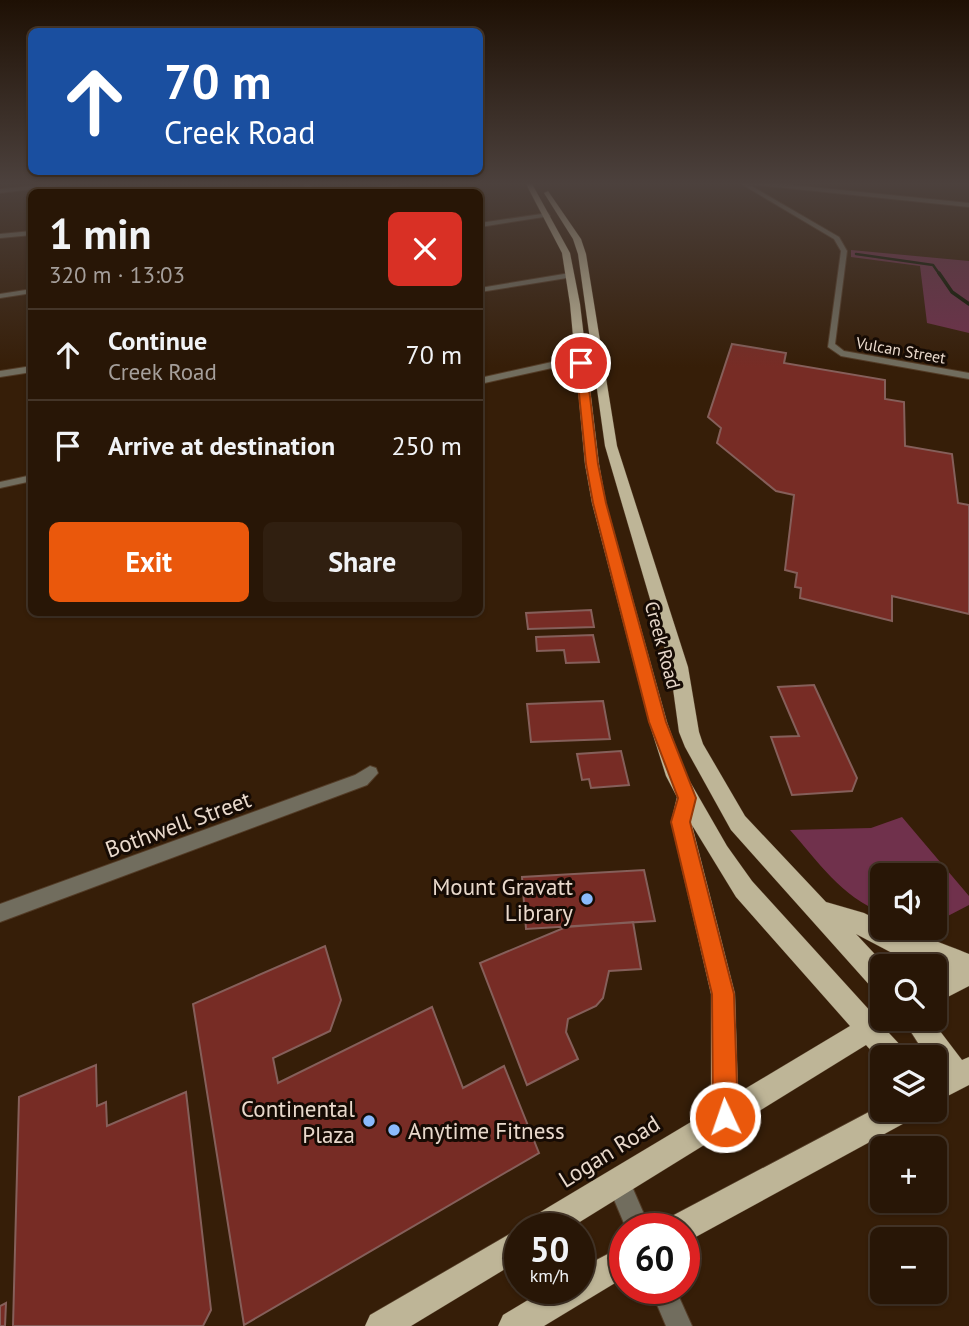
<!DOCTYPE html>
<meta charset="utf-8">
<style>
:root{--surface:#281606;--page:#301f10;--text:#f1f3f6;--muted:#a59f9b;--line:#443528;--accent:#ea580c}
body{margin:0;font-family:"PT Sans",sans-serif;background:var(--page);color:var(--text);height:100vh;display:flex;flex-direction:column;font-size:26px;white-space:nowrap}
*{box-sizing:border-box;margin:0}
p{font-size:23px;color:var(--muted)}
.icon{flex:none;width:38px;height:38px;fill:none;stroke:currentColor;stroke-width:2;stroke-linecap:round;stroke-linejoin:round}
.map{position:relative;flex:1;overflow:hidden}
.side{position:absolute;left:28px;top:189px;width:455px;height:427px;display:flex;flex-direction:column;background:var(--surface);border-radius:10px;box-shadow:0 2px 5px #0004,0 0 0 2px var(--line)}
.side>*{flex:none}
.banner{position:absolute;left:28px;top:28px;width:455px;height:147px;border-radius:10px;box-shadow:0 2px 5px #0004,0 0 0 2px var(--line);background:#1a4fa0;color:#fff;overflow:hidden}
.tools{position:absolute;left:870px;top:863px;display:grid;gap:14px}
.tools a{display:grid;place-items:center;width:77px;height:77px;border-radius:10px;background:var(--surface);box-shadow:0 2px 5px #0004,0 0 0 2px var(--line);font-size:35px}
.speed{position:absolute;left:504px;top:1213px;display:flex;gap:14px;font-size:35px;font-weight:700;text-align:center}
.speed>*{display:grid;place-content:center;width:91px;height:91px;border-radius:50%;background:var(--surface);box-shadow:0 2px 5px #0004,0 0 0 2px var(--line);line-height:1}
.speed small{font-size:18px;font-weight:400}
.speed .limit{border:10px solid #d22;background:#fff;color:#111}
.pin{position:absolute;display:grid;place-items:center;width:60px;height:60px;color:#fff;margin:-30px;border:4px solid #fff;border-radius:50%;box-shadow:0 2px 7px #0007}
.me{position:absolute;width:77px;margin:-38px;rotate:357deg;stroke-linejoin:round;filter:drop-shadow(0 0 5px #0008)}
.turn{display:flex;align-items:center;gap:24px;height:147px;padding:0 21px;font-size:32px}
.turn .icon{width:91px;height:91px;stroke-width:2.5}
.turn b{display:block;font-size:49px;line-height:60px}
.round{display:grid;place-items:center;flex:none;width:74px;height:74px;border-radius:10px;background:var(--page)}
.overview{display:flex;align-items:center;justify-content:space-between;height:119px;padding:0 21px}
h1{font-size:42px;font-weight:600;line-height:52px}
.primary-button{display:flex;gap:14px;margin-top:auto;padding:14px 21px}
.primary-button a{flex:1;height:80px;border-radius:10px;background:var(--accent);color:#fff;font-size:28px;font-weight:600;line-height:80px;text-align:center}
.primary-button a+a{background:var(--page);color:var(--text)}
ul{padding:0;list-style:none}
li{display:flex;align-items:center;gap:21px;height:91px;padding:0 21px;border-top:2px solid var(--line)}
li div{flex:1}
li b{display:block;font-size:26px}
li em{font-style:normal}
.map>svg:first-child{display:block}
.green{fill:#70314c}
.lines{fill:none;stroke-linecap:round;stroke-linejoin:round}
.stream-far1{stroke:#0e1602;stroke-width:2.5}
.stream{stroke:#0e1602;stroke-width:3.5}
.building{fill:#772c25;stroke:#855f5a;stroke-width:2}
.minor-casing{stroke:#533c27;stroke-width:2}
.primary-casing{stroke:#533c27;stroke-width:1}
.minor{fill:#716d5e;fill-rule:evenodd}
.primary{fill:#beb597;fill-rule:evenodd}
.route{fill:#ea580c;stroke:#983908;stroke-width:2}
.poi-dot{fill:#8abafc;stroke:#160b04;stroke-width:2.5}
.labels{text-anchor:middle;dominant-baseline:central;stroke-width:6;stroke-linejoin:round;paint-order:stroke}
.far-street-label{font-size:16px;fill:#e9d9cc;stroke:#160b04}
.street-label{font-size:19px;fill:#e9d9cc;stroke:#160b04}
.near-street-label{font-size:23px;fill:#e9d9cc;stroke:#160b04}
.near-poi-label{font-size:23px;fill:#e9d9cc;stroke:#160b04;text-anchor:end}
</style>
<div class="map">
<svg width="969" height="1326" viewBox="0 0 969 1326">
<rect width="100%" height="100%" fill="#361e08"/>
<path class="green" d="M851,250l118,11v72l-42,-10 -7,-57 -69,-9z
M902,817l67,79v9l-25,13 -9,1 -1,-44h-52v37c-40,-14 -65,-52 -92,-82l81,-2z"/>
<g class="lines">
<path class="stream-far1" d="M856,254l77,11 7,10"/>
<path class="stream" d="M939,273l13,19 17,12"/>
</g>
<path class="building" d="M732,344l54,9 -2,10 101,17v19l19,3 1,44 47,8 6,49 11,2v109l-77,-18v25l-92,-23 1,-10 -6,-1 2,-14 -12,-3 9,-75 -18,-4 -59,-48 4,-15 -13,-11z
M591,610l3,17 -66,2 -2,-16z
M593,635l6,27 -33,1 -2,-13 -27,1 -1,-14z
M814,685l43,93 -5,13 -60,4 -21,-58 28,-1 -21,-49z
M603,701l7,38 -79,3 -4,-38z
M621,751l8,34 -38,3 -2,-9 -7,1 -5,-26z
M644,870l11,51 -129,8 -4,-52z
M633,922l8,47 -32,2 -6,27 -7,8 -28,13 -2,13 12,27 -51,26 -47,-122 86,-36z
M325,946l16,54 -11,31 -57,27 5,25 154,-76 31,81 41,-22 35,87 -295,172 -51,-321z
M96,1065l1,41 9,-4 1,24 79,-34 25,218 -8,16h-190l6,-229z
M6,1303l-1,23h-5v-20z"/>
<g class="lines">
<g class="minor-casing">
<path id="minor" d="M74,182h16l-90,11v-4z
M301,182h6l9,10h-6z
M415,182h14l-77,10h-13z
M738,182h23l208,21v4l-221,-23 91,53 8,14 -12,93 9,7 125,22v6l-128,-23 -13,-9 13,-96 -7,-12z
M548,213l2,3 -70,11v-4z
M32,231v4l-32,3v-4z
M570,273l3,4 -93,15v-4z
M32,289v4l-32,5v-4z
M581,360l3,1v4l-32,3 -72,16v-6l72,-16z
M32,366v6l-32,5v-6z
M32,475v6l-32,7v-6z
M370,766l6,2 2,5 -11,12 -367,137v-18l355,-129z
M619,1171l8,4 23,53h-24l-19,-45 4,-8z
M650,1288h25l17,38h-26z"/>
</g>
<g class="primary-casing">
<path id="primary" d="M525,182h6l39,71 10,51 19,160 7,39 61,219 18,51 42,73 25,35 120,132 10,-6v11h17l-3,9 -8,5 15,16 4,9h-25v6l-16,-18 -296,183h-42l4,-11 179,-107v-116l-40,-172 6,-25 -11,-21 -17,-54 -57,-219 -7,-39 -15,-160 -8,-51zM692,825l44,72 114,129 -112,67 -3,-99z
M548,191l33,48 5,15 31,192 71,221 11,65 4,12 42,72 81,86 38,11 18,9v6c22,0 65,17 87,26v32l-35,18v-26l15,-8 -53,-15 -40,-21 30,32h-4v26l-9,-3 -142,-159 -46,-83 -6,-15 -9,-65 -65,-221 -27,-192 -5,-15 -29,-46z
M902,1018h28l32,42 7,-3v28l-35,18v-28l5,-3 -5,-6v-9h-7z
M882,1105v5h32l-4,10 -218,119 -8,3v-14h-18l4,-11z
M520,1228v32l-109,66h-46l5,-11z
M625,1245v32l-81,49h-46l5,-11 45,-27h31v-19z"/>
</g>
<use href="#minor" class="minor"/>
<use href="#primary" class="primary"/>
</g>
<linearGradient id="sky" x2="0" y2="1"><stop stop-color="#1e1004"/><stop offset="0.5" stop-color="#4c413d"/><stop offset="1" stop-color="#4c413d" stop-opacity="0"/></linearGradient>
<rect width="969" height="367" fill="url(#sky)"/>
<path class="route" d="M581,360l5,3 12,101 8,39 60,219 30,76 -6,24 44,172 4,123 -4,9 -9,3 -9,-3 -3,-9 -1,-123 -41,-172 7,-24 -29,-76 -56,-219 -7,-39 -10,-101z"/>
<g class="poi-dot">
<circle cx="587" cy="899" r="7"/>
<circle cx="369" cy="1121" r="7"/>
<circle cx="394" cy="1130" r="7"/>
</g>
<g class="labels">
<g class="far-street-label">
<text transform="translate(901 350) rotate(10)">Vulcan Street</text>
</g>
<g class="street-label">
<text transform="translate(663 645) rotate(75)">Creek Road</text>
</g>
<g class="near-street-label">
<text transform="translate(178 824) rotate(-20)">Bothwell Street</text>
<text transform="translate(609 1151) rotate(-32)">Logan Road</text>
</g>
<g class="near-poi-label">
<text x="573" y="886">Mount Gravatt<tspan x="573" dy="26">Library</tspan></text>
<text x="355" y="1108">Continental<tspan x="355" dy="26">Plaza</tspan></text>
<text x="408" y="1130" text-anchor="start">Anytime Fitness</text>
</g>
</g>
</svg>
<div class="tools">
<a><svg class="icon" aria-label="sound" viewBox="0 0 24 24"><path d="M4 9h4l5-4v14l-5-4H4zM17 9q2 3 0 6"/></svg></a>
<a><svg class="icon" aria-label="search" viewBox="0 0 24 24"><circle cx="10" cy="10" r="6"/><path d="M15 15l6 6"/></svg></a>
<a><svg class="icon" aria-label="layers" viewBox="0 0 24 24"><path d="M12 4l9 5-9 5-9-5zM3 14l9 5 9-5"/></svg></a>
<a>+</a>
<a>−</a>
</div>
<div class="speed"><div>50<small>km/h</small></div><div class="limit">60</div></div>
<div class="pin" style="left:581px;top:363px;background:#d93025"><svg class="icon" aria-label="arrive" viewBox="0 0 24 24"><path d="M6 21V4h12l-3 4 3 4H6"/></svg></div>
<svg class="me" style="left:725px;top:1117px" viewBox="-20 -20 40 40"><circle r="17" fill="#ea580c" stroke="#fff" stroke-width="3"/><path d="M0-11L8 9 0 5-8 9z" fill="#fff"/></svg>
<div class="banner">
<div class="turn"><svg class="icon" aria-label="ahead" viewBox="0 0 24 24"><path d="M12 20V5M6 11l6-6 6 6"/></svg><div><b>70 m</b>Creek Road</div></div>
</div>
<section class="side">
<div class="overview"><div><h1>1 min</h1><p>320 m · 13:03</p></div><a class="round" style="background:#d93025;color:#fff"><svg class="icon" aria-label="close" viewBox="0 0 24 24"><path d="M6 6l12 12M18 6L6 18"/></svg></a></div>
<ul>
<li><svg class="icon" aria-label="ahead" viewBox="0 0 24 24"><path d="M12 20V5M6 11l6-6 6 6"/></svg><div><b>Continue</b><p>Creek Road</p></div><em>70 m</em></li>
<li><svg class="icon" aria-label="arrive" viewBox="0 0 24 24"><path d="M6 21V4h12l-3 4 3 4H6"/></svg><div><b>Arrive at destination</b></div><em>250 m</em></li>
</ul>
<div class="primary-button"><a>Exit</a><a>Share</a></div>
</section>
</div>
